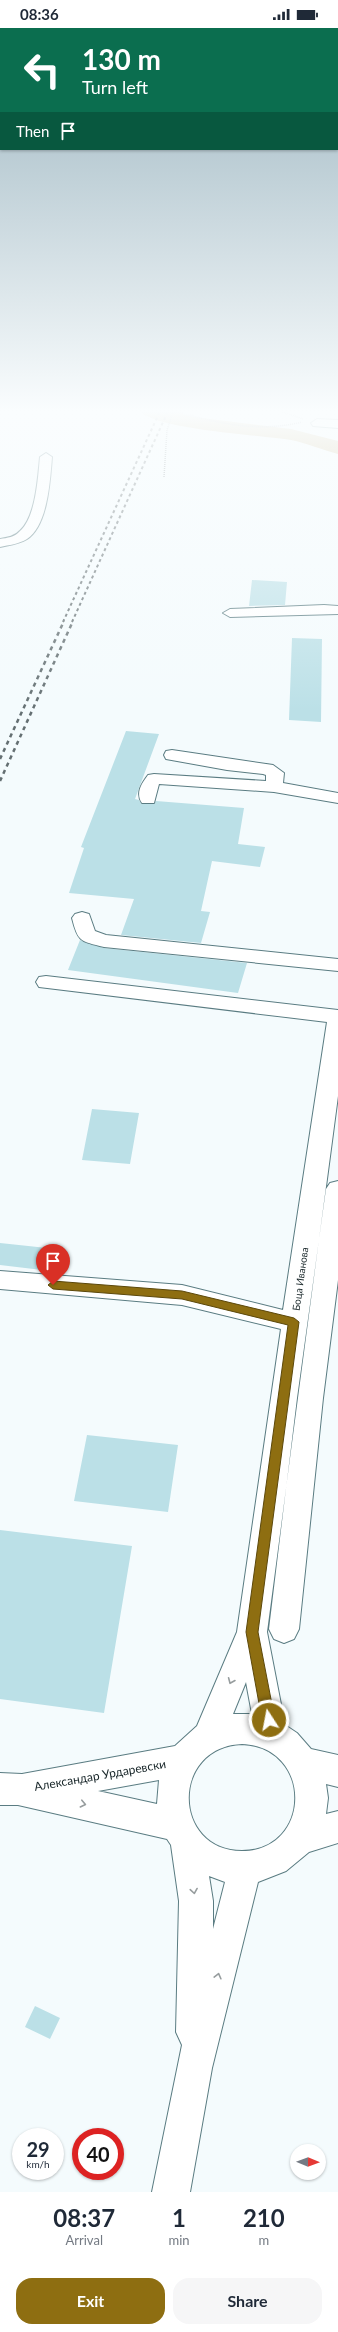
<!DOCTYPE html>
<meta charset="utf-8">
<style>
:root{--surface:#fff;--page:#f6f6f7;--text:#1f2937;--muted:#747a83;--accent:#8e6e11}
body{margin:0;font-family:Lato,sans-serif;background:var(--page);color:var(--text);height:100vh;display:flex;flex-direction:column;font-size:15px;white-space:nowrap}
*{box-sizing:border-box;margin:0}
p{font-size:13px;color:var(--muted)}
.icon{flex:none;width:22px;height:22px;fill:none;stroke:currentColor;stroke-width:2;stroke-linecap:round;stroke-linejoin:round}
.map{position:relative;height:2164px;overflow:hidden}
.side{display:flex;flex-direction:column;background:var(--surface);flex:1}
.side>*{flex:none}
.hud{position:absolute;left:0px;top:0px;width:338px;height:122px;box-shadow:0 1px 3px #0004;background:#0b6e4f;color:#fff;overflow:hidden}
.needle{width:26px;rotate:91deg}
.fabs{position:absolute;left:290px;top:2116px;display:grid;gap:8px}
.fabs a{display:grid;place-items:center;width:36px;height:36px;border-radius:50%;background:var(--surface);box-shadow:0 1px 3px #0004;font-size:20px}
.speed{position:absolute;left:12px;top:2100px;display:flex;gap:8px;font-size:20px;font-weight:700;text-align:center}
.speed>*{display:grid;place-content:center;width:52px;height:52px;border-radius:50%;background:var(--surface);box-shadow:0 1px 3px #0004;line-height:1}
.speed small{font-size:10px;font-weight:400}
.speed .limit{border:6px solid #d22;background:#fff;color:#111}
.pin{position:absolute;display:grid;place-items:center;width:34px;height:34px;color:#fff;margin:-41px -17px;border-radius:50% 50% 50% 0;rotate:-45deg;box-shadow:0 0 4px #0007}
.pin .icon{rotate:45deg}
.me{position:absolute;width:44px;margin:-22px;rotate:349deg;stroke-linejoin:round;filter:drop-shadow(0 0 3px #0008)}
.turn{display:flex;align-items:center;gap:14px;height:84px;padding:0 16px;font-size:18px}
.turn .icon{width:52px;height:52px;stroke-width:2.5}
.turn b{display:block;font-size:28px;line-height:34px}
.then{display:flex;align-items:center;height:38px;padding:0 16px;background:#0003;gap:8px;font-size:15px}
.eta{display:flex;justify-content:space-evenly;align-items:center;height:68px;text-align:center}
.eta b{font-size:24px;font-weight:700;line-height:28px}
.primary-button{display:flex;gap:8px;margin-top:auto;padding:8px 16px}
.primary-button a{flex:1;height:46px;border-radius:16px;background:var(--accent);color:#fff;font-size:16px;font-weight:700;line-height:46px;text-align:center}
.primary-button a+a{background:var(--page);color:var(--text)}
.status{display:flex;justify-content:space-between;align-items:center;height:28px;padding:0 20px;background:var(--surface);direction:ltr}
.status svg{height:11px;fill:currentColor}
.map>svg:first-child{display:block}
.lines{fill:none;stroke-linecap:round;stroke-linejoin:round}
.river{fill:#cbb685;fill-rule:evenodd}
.building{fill:#bbe0e7}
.minor-casing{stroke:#5a7c82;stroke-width:2}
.path{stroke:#7f8a8d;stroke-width:1.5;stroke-dasharray:1 1;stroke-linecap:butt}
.minor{fill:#fff;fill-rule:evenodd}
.rail-far1{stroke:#646f72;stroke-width:2;stroke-dasharray:3 3;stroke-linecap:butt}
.rail{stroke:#646f72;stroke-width:2.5;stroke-dasharray:4 4;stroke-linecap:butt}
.oneway{stroke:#979d9e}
.route{fill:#8e6e11;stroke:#5c480b}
.labels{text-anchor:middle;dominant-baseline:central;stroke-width:4;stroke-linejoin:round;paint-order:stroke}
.street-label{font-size:10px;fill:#172528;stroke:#fff}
.near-street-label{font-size:12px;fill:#172528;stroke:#fff}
</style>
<div class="status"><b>08:36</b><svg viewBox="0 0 49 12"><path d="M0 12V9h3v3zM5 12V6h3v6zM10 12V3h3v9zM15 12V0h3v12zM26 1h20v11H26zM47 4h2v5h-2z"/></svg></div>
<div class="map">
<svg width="338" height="2164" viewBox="0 0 338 2164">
<rect width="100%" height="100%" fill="#f4fbfd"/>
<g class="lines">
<path class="river" d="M138,381h26l30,8 97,12 47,12v13c-16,-4 -31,-11 -47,-14 -27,-5 -140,-10 -153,-31z"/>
</g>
<path class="building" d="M252,552l35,2 -2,23 -36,1z
M292,610l30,1 -1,83 -32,-2z
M126,703l33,3 -24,65 4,1 3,4h12l2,-3 88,7 -6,36 27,3 -5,20 -48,-6 -11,50 9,1 -9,31 -80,-8 13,-36 -65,-6 15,-45 -3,-1z
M80,912l24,8 143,15 -9,30 -170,-23z
M92,1081l47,4 -9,51 -48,-4z
M0,1215l47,5 -5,22 -42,-5z
M87,1407l91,10 -10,67 -94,-11z
M0,1502l132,16 -28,167 -104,-14z
M35,1978l25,12 -10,21 -25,-12z"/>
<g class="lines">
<g class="minor-casing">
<path id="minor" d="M317,391l21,1v8l-25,-2 -2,-3z
M46,425l6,4c-2,23 -4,68 -25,82 -8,5 -18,6 -27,8v-8c7,-1 15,-2 20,-8 16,-14 18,-54 20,-74z
M324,577l14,1v8l-108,3 -7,-4 7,-4z
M172,722l101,15 11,8 -1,10 55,10v10l-64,-11 -115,-8 -5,19h-12c-7,-10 0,-20 6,-28l6,-1 112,7v-6l-3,-1 -36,-4 -61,-11 -2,-4 2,-4z
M82,884l7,2 6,17 11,4 232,24v12l-234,-24c-24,-6 -26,-5 -32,-29l3,-4z
M46,948l292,34v86l-71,536 18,93 12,8 14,16 27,6v32l-12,-3 2,14 -2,16 12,-3v32l-29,9 -23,19 -28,11 -46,186 -22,124h-38l30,-147 -6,-13 3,-131 -8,-56 -4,-6 -149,-34h-18v-32l22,1 153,-28 22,-20 40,-94 44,-303 -99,-24 -182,-16v-18l182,14 101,25 44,-288 -288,-35 -3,-5 3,-5zM246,1654l6,32h-19zM242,1716c72,3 70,107 0,107 -70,0 -72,-104 0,-107zM159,1752l-2,24 -59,-13zM209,1848l16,6 -12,47v-28z
M338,1153v99l-15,118 -24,231 -5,10 -10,4 -10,-4 -5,-10 28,-231 29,-209 4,-6z"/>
</g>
<path class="path" d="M274,381l29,10
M174,383c43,12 84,22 128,11
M164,449l3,-47 7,-21"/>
<use href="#minor" class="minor"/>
<path class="rail-far1" d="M63,594l98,-213
M72,594l97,-213"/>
<path class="rail" d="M0,731l64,-138
M0,753l73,-160"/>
</g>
<defs><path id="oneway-chevron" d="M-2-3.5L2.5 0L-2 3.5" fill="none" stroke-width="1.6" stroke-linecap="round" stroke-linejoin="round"/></defs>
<g class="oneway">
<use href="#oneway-chevron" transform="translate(231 1653) rotate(113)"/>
<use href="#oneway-chevron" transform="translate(83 1776) rotate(13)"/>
<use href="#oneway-chevron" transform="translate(194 1863) rotate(81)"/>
<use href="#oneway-chevron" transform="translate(218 1948) rotate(-76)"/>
</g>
<linearGradient id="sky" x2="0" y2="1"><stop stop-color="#9cb5c0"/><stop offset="0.56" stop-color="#fafdfe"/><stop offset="1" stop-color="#fafdfe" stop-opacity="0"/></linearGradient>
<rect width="338" height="684" fill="url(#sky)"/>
<path class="route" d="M53,1253l129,10 112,27 5,4 -41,310 17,88 -2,5 -4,2 -5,-2 -2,-5 -16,-88 42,-307 -106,-26 -129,-10 -5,-4z"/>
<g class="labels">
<g class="street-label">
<text transform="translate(300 1251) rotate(-82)">Боца Иванова</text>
</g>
<g class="near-street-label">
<text transform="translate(100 1747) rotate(-10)">Александар Урдаревски</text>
</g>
</g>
</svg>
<div class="fabs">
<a><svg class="needle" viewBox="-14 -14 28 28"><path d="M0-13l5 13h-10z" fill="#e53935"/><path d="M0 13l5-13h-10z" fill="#747a83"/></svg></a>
</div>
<div class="speed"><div>29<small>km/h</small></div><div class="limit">40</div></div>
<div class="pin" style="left:53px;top:1257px;background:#d93025"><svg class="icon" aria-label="arrive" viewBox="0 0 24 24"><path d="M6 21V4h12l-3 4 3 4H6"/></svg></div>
<svg class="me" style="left:269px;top:1692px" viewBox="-20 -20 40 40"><circle r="17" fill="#8e6e11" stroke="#fff" stroke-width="3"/><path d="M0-11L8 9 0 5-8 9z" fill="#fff"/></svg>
<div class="hud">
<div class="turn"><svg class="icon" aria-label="left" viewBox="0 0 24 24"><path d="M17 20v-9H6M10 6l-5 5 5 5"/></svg><div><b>130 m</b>Turn left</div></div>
<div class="then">Then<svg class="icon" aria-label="arrive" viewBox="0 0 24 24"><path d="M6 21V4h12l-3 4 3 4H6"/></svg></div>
</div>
</div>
<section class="side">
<div class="eta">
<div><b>08:37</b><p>Arrival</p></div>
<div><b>1</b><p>min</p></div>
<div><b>210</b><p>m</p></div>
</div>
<div class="primary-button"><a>Exit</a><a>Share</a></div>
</section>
